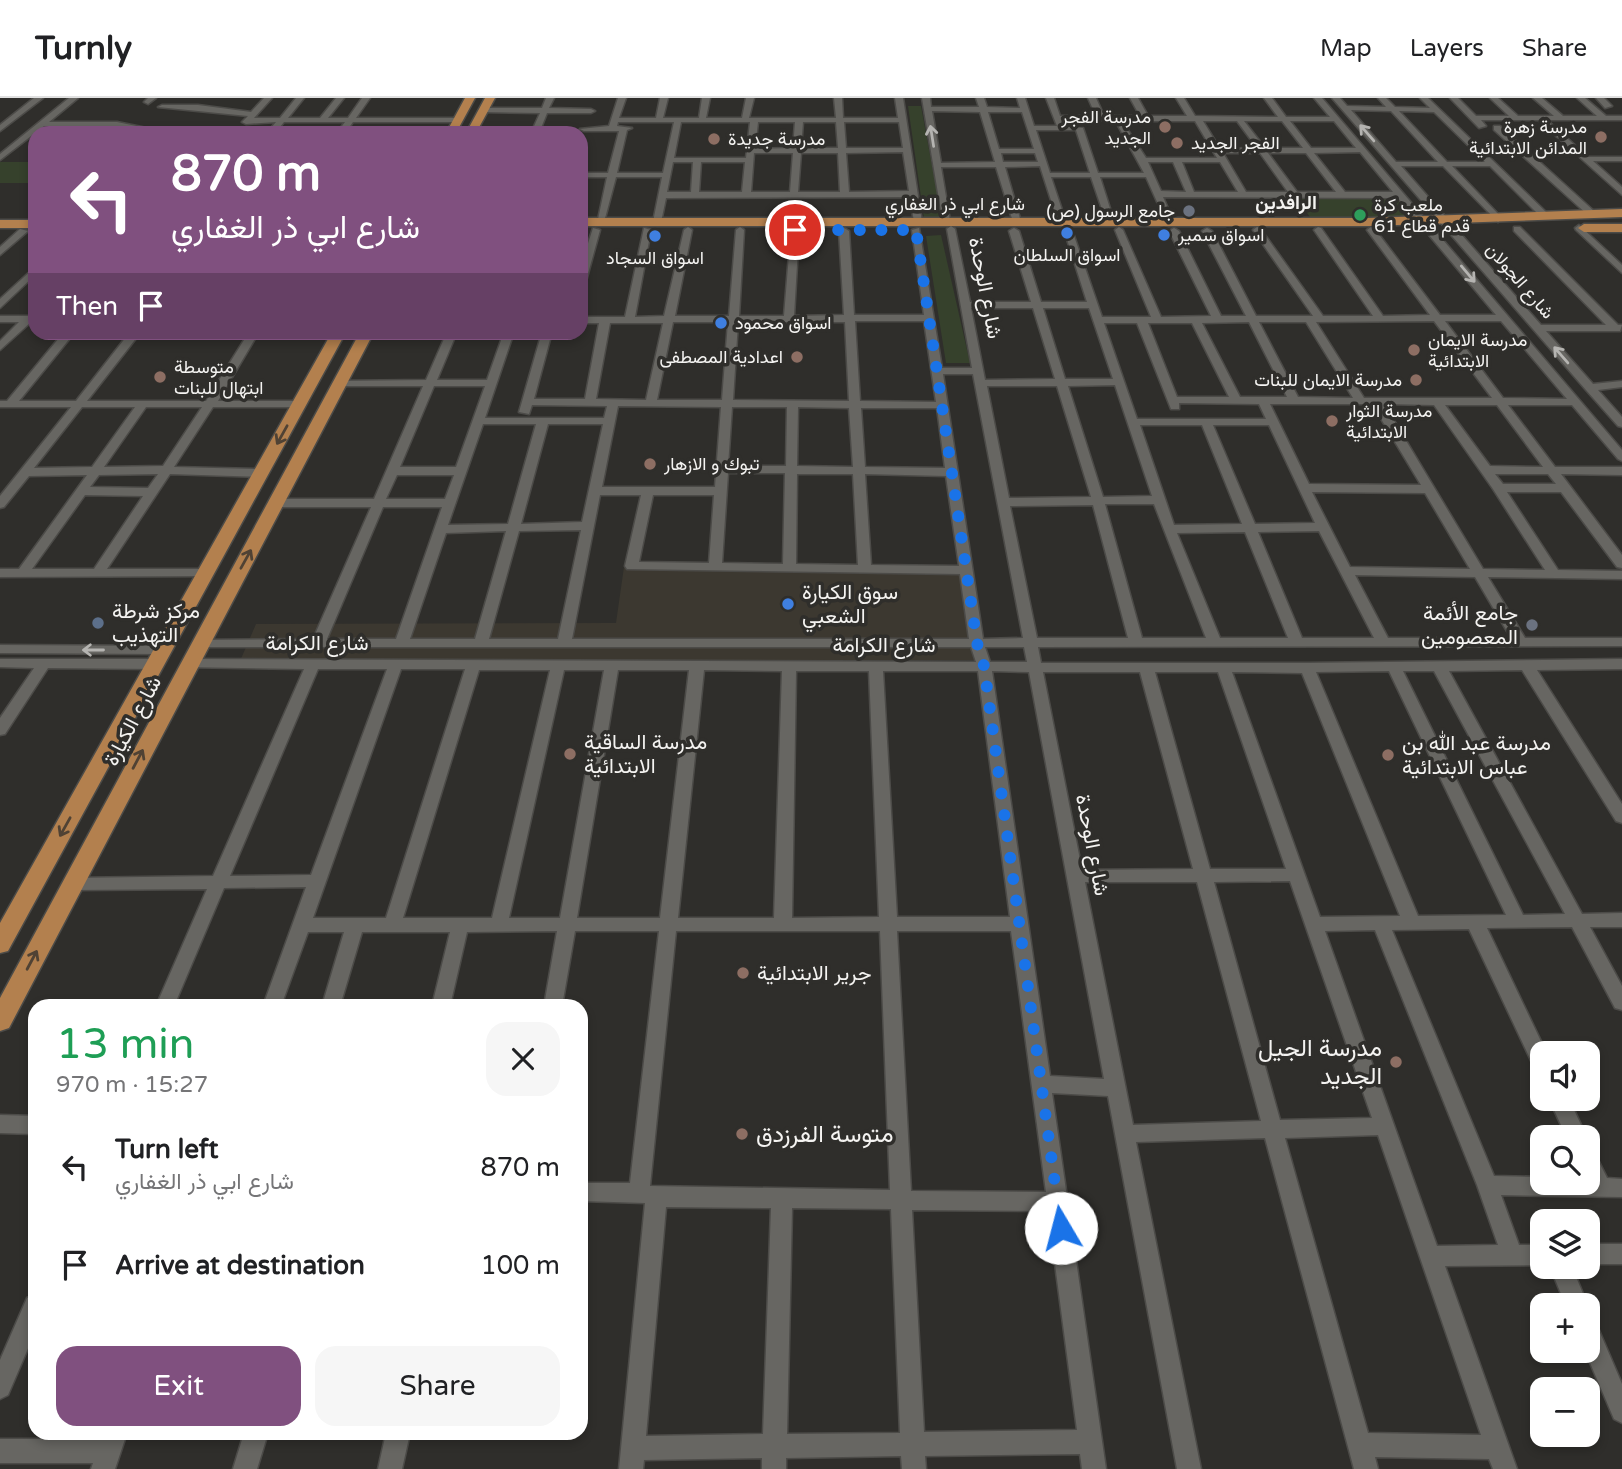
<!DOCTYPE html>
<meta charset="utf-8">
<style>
:root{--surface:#fff;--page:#f6f6f6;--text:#202124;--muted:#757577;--line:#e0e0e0;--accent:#80507f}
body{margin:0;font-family:"Varela Round",Vazirmatn,sans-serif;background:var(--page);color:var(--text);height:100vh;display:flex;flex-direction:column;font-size:26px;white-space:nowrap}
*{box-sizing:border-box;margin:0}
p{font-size:23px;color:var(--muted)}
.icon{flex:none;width:38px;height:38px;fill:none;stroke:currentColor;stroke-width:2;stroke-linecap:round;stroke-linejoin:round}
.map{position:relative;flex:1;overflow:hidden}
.drawer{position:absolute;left:28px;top:901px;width:560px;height:441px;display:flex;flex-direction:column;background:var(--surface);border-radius:21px;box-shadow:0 4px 10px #0003}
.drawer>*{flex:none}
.top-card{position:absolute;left:28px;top:28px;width:560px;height:214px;border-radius:21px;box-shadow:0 4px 10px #0003;background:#80507f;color:#fff;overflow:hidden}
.fabs{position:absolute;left:1530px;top:943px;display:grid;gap:14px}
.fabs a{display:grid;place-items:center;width:70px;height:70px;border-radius:14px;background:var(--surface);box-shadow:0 4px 10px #0003;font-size:35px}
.pin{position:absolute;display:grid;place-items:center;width:60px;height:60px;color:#fff;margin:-30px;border:4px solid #fff;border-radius:50%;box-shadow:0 2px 7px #0007}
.me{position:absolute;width:77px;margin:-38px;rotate:352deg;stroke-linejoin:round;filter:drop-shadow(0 0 5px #0008)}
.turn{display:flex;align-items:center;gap:24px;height:147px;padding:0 28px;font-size:32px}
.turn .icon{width:91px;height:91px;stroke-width:2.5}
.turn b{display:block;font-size:49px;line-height:60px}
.then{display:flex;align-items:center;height:66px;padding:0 28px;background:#0003;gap:14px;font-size:26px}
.round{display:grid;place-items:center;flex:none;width:74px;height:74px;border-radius:21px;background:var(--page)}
.summary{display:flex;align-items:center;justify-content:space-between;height:119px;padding:0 28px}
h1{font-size:42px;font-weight:600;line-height:52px;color:#1e9e55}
.primary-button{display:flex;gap:14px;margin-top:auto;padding:14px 28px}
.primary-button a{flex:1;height:80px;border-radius:21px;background:var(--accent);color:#fff;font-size:28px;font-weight:600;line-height:80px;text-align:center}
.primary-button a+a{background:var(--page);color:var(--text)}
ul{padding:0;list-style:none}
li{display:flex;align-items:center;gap:21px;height:98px;padding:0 28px}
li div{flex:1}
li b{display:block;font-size:26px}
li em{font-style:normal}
header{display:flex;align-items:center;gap:42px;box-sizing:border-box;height:98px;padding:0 35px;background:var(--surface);border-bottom:2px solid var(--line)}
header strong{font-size:33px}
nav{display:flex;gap:38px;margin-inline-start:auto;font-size:24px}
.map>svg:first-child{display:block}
.built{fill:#3c3830}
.green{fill:#36412c}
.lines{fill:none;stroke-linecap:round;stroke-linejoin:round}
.minor-casing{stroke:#4c4b48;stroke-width:3}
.major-casing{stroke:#4c4b48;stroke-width:3}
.minor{fill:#676662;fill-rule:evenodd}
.major{fill:#b3804e;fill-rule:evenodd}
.oneway{stroke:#b5b4b1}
.oneway2{stroke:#504234}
.route{stroke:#1a73e8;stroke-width:12;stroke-dasharray:0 21.6}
.education-dot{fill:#8d6e63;stroke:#2f2e2b;stroke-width:2.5}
.worship-dot{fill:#6b7280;stroke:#2f2e2b;stroke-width:2.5}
.leisure-dot{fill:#2e9e5b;stroke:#2f2e2b;stroke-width:2.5}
.shop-dot{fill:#3f7fe0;stroke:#2f2e2b;stroke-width:2.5}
.service-dot{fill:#5c6f8a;stroke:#2f2e2b;stroke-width:2.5}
.labels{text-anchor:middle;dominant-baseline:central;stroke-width:7;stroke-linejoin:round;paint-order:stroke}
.far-poi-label{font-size:18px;fill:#f4f3f1;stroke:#2f2e2b;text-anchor:start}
.far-street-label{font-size:18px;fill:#f4f3f1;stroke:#2f2e2b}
.far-neighbourhood-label{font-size:19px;font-weight:bold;fill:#f4f3f1;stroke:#2f2e2b}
.street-label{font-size:21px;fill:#f4f3f1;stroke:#2f2e2b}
.poi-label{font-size:21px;fill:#f4f3f1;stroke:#2f2e2b;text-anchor:start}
.near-poi-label{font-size:24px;fill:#f4f3f1;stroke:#2f2e2b;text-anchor:end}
</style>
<header>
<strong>Turnly</strong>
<nav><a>Map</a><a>Layers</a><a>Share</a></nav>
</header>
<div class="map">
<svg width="1622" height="1371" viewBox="0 0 1622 1371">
<rect width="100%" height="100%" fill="#2f2e2b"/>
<path class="built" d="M624,469l338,6 12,87 -734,1 16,-37 360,-1z"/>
<path class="green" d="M908,8h13l21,113 -18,-1z
M95,29h146l-5,6h-148z
M0,64h35v21h-35z
M1295,97h100l23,27 -104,1z
M941,137l29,128h-24l-20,-127z"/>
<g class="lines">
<g class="minor-casing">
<path id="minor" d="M34,0h9l-43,33v-6z
M69,0h9l-29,24h68l39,8 85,-1 4,2 -96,2 -32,-7h-73l-44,34v-6z
M148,0h8l-8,6 -4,-2z
M264,0h8l-18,20h26l16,-20h8l-16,20h32l16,-20h8l-16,20h20l14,-20h8l-14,20h102l4,2 -4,2h-105l-8,11h-8l8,-11h-61l-9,11h-8l9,-11 -30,2 -4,-2 6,-6 -90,-9 4,-2h36l53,7z
M546,0h8l-5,10 42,1 4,2 -4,2h-44l-8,20h-8l9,-20 -57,-1 -4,-2 4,-2h59z
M618,0h8l-7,20h37l4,-20h8l-5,20h36l3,-20h8l-4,20h36l4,-20h8l-5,20h87l-2,-20h8l1,20h55l-3,-20h8l19,124 -4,3 -4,-3 -4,-25 -244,1 -5,24 -4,3 -4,-3 9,-45h-46l-12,45 -7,2 10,-47h-26v-4h27l11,-42h-35l-4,-2 29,-3zM618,24h56l-11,51h-46l10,-43 5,-2 -15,-2zM681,24h69l-4,36h-72zM758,24h37l-2,26 -38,1zM803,24h33l2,26h-37zM844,24h55l4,26h-57zM903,54l6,39 -60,1 -3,-39zM754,55h39l-3,39h-39zM801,55h37l2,39h-42zM673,64h20l-2,30h-24zM701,64h44l-3,30h-43z
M922,0h8l1,9h48l-3,-9h8l3,9 33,1 -3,-10h8l9,28h23l-11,-28h8l6,18h36l-8,-18h8l8,18h36l-10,-18h8l10,18h39l-11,-18h8l11,18 83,1 -14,-19h8l14,19h44l-16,-19h8l300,352v11l-4,-2 -46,-54h-64l47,62h67v8l-61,-1 61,81v13l-5,-1 -56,-75h-54l51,78 64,1v8l-134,-2 37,61h97v8l-584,1 3,16h266l315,-4v10l-85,1 85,134v19l-6,-2 -94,-151 -73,1 133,243 40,-1v14h-32l32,59v24l-7,-2 -43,-81 -85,1 60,126h-5v17l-7,-2 -66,-140 -77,1 102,246 48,1v6h45v-34l7,3 13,26 15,1v18l-121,-2 18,50h23v20l-97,1 72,203h-24l-4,-10 -114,-2 3,12h-24l-89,-331 -129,4 65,327h-24l-69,-373 -56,-3 54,376h-24l-2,-15 -155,2 1,13h-24l-1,-13 -115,2v11h-24v-11l-118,2 -1,9h-24l26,-266 -64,-2v-18h49l29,-252h-84l-13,75h-18l13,-75 -90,1 -17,74h-18l18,-74h-88l-22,74h-18l22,-74h-36l-27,74h-18l43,-119 -82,1 -50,118h-18l51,-117 -135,1 -6,-2 -2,-4 2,-4 6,-2 141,-2 91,-207 -120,-2 -2,-3 7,-5 787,3 -5,-15h-777l-2,-3 2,-3 5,-1 114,-1 58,-132h-94l-6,-4 6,-4h97l49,-113h-83l-4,-1v-4l90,-1 21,-48h10l-20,48h50l17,-48h10l-29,86h119l3,-12 -75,-1 -3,9 -10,-2 23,-80h10l-18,67h51l14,-76h-18v-6h44l19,-89 7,2 -16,87 29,-1 20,-86 4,-3 4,3 -17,86h54l7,-86 4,-3 4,3 -5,86h45l7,-86 4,-3 4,3 -5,86 50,-1 -5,-84 5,-3 5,3 5,84h70l-12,-85 7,-2 23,140h30l-25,-139 4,-3 4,3 15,73h61l-22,-71 5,-3 5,3 22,71h46l-23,-72 4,-3 4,3 30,87h49l-36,-87 4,-3 4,3 38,87 50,-1 -42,-85 5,-3 5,3 42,85h25l-44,-85 5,-3 5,3 44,85h57l-60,-86 4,-3 3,1 63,88h50l-59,-86 4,-3 3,1 62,88 47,-1 -63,-85 4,-3 3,1 66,87h56l-98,-117 -235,-1 11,25 -4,3 -4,-3 -20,-45h-46l14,44 -4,3 -4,-3 -15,-44h-40l15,45 -4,3 -4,-3 -18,-56 -35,1 16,55 -4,3 -4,-3 -17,-55h-55l9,54 -7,2zM932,13l48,1 15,50 -54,1zM988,14h34l12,37h-35zM1062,22h53l29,53h-46l-15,-45 -20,-2zM1122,23h73l22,37h-71zM1203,23h34l20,27 -37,1zM1244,23h38l21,27h-38zM1290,23h44l22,27h-45zM1036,32h40l14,43h-40zM1360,54l33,40h-48l-31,-39zM1001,55h34l3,9h-35zM1223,55h37l28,39h-42zM1268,55h38l30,39h-39zM1148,64h25l13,30 -25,-1zM1182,64h38l18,30h-44zM971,210h62l22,71 -70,1zM1043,210h46l24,71h-48zM855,223h69l12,81 -76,-1zM1434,223l58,77h-128l-48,-76zM1445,223h56l66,78 -64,-1zM673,224h55l-6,78h-65zM738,224h107l4,79 -116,-1zM1249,224l38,75h-47l-38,-74zM1259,224h47l47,76 -55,-1zM610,225h53l-17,77 -50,-1zM1104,225h33l34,86h8v-6l80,1 7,15h-129zM1148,225h44l37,74h-52zM943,276h30l50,264 -40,1zM1115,287l37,111 -49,1 -35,-111zM434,288h51l-29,81h-56zM987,288h70l34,111 -82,1zM1270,306h102l49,81 -112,-1zM1384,306l50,1 59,84 52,81 -62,-1zM1445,307h52l46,62 -53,-1zM618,308l103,1 -6,80h-113zM732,309h55l-1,59h-58zM798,309l51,1 4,59 -56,-1zM861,310h76l8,60 -80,-1zM483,326h53l-28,100 -60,1zM548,326h55l-21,98 -61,2zM1140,327h62l40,99 -68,1zM1213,327h56l46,98 -60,1zM728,375h57l-2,91 -61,-1zM797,376h56l5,91 -62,-1zM865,376l81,2 13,90 -88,-1zM1495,376h53l8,10h-53zM397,377h57l-9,24h-59zM1312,394l113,1 45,76 -120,-2zM600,397h41l-16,71 2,3 333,5 9,65h-397zM653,397h61l-5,68 -70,-1zM1105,406h49l52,134h-64zM1093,407l35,133h-91l-27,-132zM383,409h59l-46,132h-69zM581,432l-23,109h-69l30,-108zM506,433l-31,108h-65l36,-106zM1319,433l55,107h-72l-44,-106zM1245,434l43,106h-68l-43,-105zM1355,477l120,2 36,61h-123zM985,549h39l3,15h-37zM318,571h69l-76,206 -81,1zM401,571h64l-79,249h-73zM479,572h71l-58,248h-89zM564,572h40l-44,248h-51zM618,572h71l-29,248h-83zM704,572l78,1 -8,247h-96zM796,573h73l10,246 -87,1zM883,573h95l32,246h-113zM992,573l37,1 75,407 -54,-3zM1389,573l117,244 -88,1 -102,-244zM1403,573h31l131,243 -42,1zM1043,574h97l53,197 -111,1zM1155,574h63l68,197h-76zM1232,574l70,1 98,243 -80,1zM1290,783l82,237 -92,2 -66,-238zM1085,784h112l64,239 -128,4zM1375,832l102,255 21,60 -61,1 -112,-315zM676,833h204l10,259 -240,-4zM897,833h114l35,261 -135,-1zM1378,1037l103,300 -113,-2 -83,-295zM666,1109l105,1 -8,226 -117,2zM792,1110l99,1 9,224 -113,1zM912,1112l136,1 29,219 -153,2z
M1332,0h8l7,8 39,1 -8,-9h8l9,9 35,1 -10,-10h8l120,116v4h-6l-52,-52h-38l49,51 1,2 -4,3 -55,-56h-42l140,159h65l-92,-94v-4h6l98,98h4l-2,6h-74l47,53 29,-3v6l-24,3 24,27v10l-4,-1 -32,-36zM1351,12l40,1 47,51h-42zM1399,13l35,1 51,50h-38z
M1450,0h8l18,18h33l-19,-18h8l20,18h36l-21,-18h9l21,18h34l-20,-18h8l21,18h16v4h-75l41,37h34v4h-29l29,26v8l-84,-75h-57l5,6 -7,2z
M1596,0h8l8,8 -7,2z
M1494,28h6l95,86v4h-6l-95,-86z
M1579,127l43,40v8l-46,-43 -1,-2z
M593,130l7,2 -14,51 -5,3v-19z
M20,131l8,2 -28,24v-8z
M35,169v8l-35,33v-9z
M0,218h33l2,6h-4l-31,28v-9l19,-19h-19z
M64,234h11l-56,69h57l54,-69h11l-54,69h119l43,-69h10l-41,69h81l6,3 -6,3h-86l-39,60 87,2 6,4 -6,4 -91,-3 -63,95h99l7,4 -2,3 -211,1v-8h19l68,-94 -58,1 -25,31 -4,1v-12l71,-89h-71v-6h7zM82,309h53l-43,60 -58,1zM146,309h56l-39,59 -59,1zM158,376l-10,14 -58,-1 9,-12zM85,397l58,1 -49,73h-62z
M0,547l161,1 7,4 -7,4 -161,-1z
M0,561h155l7,5 -7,5 -107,-1 -43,66 -5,1v-17l34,-50 -34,-1z
M1549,1001h20l18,39h-20z
M0,1017l35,1v18l-35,-1z
M1587,1146h35v20h-35z
M1550,1169h22l16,39 -1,2v-2h-21z
M35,1197v37l-27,63 -8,4v-39l27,-62z
M1587,1220l8,3 27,63v39l-8,-4 -29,-68h2z
M103,1335h24l-12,36h-24l2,-6h-93v-24h101z
M244,1335h24l-11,36h-24z
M386,1335h24l-8,36h-24z"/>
</g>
<g class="major-casing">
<path id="major" d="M465,0h10l-19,35h-10z
M485,0h10l-19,35h-10z
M1622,111v8l-253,9h-788v-8h788z
M0,122h35v8h-35z
M1622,126v8h-38l-6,-4 6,-4z
M332,234h14l-338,619 -8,2v-30z
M360,234h14l-365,696 -9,3v-33z"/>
</g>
<use href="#minor" class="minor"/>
<use href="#major" class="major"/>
</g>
<defs><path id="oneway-shaft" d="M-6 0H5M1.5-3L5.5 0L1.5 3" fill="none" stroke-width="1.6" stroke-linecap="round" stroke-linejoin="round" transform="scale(1.75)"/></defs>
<g class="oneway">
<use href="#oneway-shaft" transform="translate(1367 35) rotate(-131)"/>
<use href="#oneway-shaft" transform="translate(932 38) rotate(-99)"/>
<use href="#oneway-shaft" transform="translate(1468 176) rotate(50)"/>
<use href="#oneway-shaft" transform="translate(1561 257) rotate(-131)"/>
<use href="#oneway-shaft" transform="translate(93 552) rotate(-180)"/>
</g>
<g class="oneway2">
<use href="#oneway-shaft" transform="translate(282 337) rotate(119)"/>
<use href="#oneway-shaft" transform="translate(246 461) rotate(-61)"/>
<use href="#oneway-shaft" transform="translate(138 661) rotate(-62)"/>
<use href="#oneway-shaft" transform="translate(65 729) rotate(119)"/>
<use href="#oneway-shaft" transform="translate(32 862) rotate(-62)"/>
</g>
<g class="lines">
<path class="route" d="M795,132h121l61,413 7,23 77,562"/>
</g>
<g class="education-dot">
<circle cx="1165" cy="29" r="7"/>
<circle cx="1601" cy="39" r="7"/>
<circle cx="714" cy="41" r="7"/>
<circle cx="1177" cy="45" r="7"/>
<circle cx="1414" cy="252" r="7"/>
<circle cx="797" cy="259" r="7"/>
<circle cx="160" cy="279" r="7"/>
<circle cx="1416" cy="282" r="7"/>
<circle cx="1332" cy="323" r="7"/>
<circle cx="650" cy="366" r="7"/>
<circle cx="570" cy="656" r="7"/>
<circle cx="1388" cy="657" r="7"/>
<circle cx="743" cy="875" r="7"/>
<circle cx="1396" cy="964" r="7"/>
<circle cx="742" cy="1036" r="7"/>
</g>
<g class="worship-dot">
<circle cx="1189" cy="113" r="7"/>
<circle cx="1532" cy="527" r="7"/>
</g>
<circle class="leisure-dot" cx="1360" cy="117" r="7"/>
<g class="shop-dot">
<circle cx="1067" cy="135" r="7"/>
<circle cx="1164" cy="137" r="7"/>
<circle cx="655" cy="138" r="7"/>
<circle cx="721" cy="225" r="7"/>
<circle cx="788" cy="506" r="7"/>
</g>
<circle class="service-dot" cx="98" cy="525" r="7"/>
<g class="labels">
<g class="far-poi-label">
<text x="1151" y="19" text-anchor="end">مدرسة الفجر<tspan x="1151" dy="21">الجديد</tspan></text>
<text x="1587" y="29" text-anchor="end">مدرسة زهرة<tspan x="1587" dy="21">المدائن الابتدائية</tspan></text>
<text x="728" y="41">مدرسة جديدة</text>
<text x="1191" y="45">الفجر الجديد</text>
<text x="1374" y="107">ملعب كرة<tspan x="1374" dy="21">قدم قطاع 61</tspan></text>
<text x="1175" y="113" text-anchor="end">جامع الرسول (ص)</text>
<text x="1178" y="137">اسواق سمير</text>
<text x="1067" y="157" text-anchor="middle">اسواق السلطان</text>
<text x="655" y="160" text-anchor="middle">اسواق السجاد</text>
<text x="735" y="225">اسواق محمود</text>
<text x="1428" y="242">مدرسة الايمان<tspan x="1428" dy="21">الابتدائية</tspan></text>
<text x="783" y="259" text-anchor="end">اعدادية المصطفى</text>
<text x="174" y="269">متوسطة<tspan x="174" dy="21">ابتهال للبنات</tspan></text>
<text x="1402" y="282" text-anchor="end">مدرسة الايمان للبنات</text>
<text x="1346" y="313">مدرسة الثوار<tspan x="1346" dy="21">الابتدائية</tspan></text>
<text x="664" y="366">تبوك و الازهار</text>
</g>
<g class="far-street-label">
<text x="955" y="106">شارع ابي ذر الغفاري</text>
<text transform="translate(1520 183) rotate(49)">شارع الجولان</text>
</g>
<g class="far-neighbourhood-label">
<text x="1286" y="105">الرافدين</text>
</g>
<g class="street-label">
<text transform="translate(985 190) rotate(79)">شارع الوحدة</text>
<text x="317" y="545">شارع الكرامة</text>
<text x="884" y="547">شارع الكرامة</text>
<text transform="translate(133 623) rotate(-62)">شارع الكيارة</text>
<text transform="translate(1092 747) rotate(79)">شارع الوحدة</text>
</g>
<g class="poi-label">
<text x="802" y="494">سوق الكيارة<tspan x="802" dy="24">الشعبي</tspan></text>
<text x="112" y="513">مركز شرطة<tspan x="112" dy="24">التهذيب</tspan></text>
<text x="1518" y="515" text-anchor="end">جامع الأئمة<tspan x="1518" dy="24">المعصومين</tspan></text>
<text x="584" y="644">مدرسة الساقية<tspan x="584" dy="24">الابتدائية</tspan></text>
<text x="1402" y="645">مدرسة عبد الله بن<tspan x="1402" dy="24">عباس الابتدائية</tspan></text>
<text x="757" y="875">جرير الابتدائية</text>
</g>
<g class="near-poi-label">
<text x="1382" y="950">مدرسة الجيل<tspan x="1382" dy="28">الجديد</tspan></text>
<text x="756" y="1036" text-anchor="start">متوسة الفرزدق</text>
</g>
</g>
</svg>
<div class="fabs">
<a><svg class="icon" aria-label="sound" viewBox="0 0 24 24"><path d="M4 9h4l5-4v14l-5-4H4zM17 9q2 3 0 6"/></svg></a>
<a><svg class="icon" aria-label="search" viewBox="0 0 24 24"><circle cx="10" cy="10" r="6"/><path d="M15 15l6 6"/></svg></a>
<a><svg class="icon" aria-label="layers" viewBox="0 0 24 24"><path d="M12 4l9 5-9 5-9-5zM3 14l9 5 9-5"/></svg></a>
<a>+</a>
<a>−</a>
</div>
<div class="pin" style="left:795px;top:132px;background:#d93025"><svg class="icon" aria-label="arrive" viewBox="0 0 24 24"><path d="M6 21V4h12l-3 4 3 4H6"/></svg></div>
<svg class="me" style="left:1061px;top:1130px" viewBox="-20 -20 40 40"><circle r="19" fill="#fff"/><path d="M0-13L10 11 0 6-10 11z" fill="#1a73e8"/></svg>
<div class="top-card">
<div class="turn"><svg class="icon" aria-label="left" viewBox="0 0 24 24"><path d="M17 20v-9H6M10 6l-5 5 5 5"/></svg><div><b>870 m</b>شارع ابي ذر الغفاري</div></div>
<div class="then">Then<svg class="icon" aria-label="arrive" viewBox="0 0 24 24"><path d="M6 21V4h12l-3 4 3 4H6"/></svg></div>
</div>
<section class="drawer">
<div class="summary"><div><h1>13 min</h1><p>970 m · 15:27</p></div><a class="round"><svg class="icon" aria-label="close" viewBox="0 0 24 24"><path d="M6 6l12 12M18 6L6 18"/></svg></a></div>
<ul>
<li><svg class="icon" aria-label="left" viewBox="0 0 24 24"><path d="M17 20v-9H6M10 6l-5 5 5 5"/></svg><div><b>Turn left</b><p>شارع ابي ذر الغفاري</p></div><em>870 m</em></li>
<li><svg class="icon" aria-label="arrive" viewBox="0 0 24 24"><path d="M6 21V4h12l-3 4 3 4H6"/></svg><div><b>Arrive at destination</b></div><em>100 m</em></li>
</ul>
<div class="primary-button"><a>Exit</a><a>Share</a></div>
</section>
</div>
